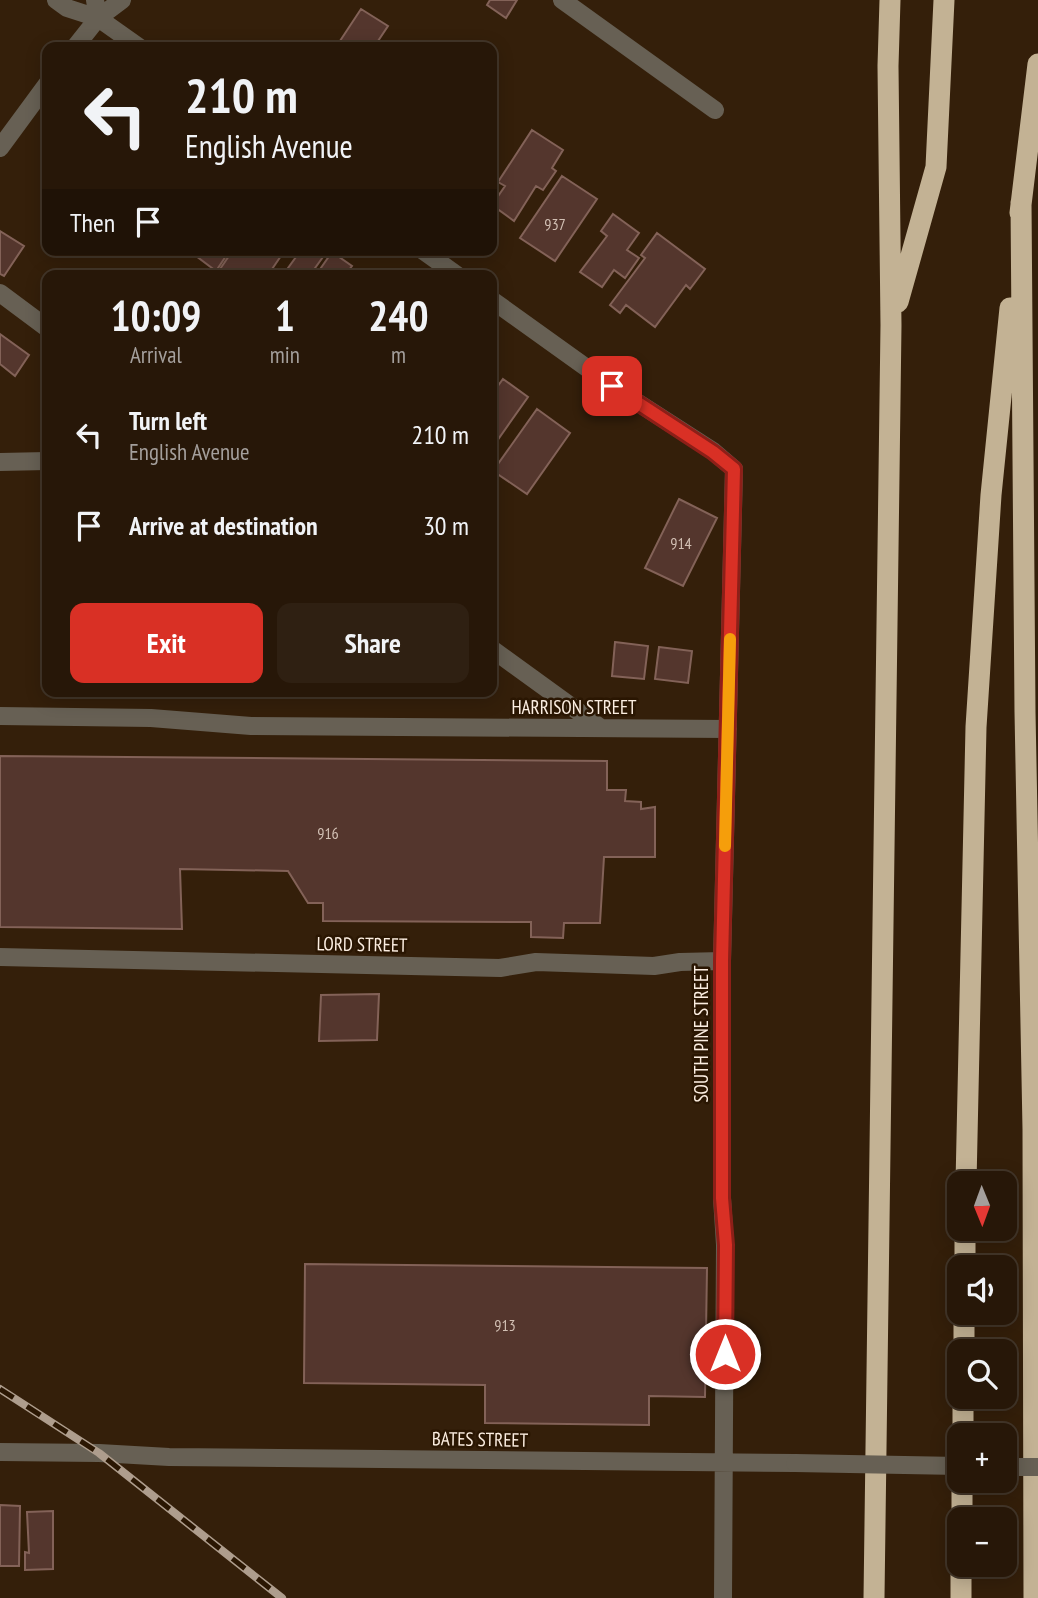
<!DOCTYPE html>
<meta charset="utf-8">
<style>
:root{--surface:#271708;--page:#2f2012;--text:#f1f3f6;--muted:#a49f9c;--line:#433629;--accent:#d93025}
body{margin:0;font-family:"PT Sans Narrow",sans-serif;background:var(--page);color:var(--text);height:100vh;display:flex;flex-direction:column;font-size:26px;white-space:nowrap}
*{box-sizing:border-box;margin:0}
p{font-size:23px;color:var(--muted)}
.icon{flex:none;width:38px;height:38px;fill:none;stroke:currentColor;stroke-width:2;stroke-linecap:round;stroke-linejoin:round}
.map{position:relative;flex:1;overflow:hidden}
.sheet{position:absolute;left:42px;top:270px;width:455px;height:427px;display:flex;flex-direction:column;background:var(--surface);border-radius:14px;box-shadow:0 4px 18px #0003,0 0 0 2px var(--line)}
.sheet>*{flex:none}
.hud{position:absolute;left:42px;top:42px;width:455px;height:214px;border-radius:14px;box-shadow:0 4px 18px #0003,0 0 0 2px var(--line);background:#271708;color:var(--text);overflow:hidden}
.needle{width:46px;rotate:179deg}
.fabs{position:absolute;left:947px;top:1171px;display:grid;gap:14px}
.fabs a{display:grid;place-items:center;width:70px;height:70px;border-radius:14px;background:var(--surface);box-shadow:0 4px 18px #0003,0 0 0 2px var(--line);font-size:35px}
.pin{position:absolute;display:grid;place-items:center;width:60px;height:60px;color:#fff;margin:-30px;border-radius:14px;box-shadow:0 4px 10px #0006}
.me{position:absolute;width:77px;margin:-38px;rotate:0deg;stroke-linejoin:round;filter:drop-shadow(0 0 5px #0008)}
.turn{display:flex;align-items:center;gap:24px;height:147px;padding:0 28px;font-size:32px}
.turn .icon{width:91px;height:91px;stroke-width:2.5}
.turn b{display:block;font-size:49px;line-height:60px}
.then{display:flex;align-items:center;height:66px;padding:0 28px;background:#0003;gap:14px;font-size:26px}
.eta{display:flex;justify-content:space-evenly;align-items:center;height:119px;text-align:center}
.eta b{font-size:42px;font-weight:600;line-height:49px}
.primary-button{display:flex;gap:14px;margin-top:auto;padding:14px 28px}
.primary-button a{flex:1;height:80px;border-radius:14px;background:var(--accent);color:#fff;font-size:28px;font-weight:600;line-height:80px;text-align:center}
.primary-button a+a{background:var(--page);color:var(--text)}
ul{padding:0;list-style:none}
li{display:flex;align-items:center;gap:21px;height:91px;padding:0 28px}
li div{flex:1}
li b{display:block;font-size:26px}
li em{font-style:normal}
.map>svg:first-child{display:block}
.building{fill:#54362d;stroke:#836258;stroke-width:2}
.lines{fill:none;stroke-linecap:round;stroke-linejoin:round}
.minor{stroke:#676054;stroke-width:18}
.highway{stroke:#c3b294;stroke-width:21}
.rail-casing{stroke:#ae9d8d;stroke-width:8}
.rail{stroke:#2a1602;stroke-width:5;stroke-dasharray:16;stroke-linecap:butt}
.minor-bridge{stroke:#676054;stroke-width:18}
.route-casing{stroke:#8d1f18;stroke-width:18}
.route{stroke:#d93025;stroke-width:12}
.slow{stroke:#f59e0b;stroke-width:12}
.labels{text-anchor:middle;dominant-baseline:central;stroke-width:5;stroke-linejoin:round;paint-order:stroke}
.number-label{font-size:16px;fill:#d2c0b4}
.street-label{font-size:19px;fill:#fceee1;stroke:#2a1602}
</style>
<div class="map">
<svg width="1038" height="1598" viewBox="0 0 1038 1598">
<rect width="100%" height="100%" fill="#341f0a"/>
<path class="building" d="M490,0h27l-11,18 -19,-13z
M361,9l27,17 -14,21h-38z
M532,130l31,20 -11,18 4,3 -13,19 -7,-4 -22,35 -22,-16 13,-19 -7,-4z
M562,176l35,23 -42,62 -35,-23z
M613,214l26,19 -12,17 12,8 -14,20 -11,-8 -12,17 -22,-15 27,-36 -6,-5z
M0,231l24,15 -20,30 -4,-2z
M657,233l48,36 -15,20 -4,-4 -31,42 -29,-22 -6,8 -10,-8 35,-47 -4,-3z
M188,250h42l-14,21z
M233,250h52l-17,25h-52z
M301,250h27l-18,25h-27z
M332,252l20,14 -7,9h-29z
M0,334l29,21 -14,21 -15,-12z
M503,379l25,18 -36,51v-54z
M537,409l33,24 -43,61 -34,-23z
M679,499l38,19 -34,68 -38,-18z
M615,642l33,4 -4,33 -32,-3z
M659,647l33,4 -4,32 -33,-4z
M0,756l607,5v29h19l-1,11 16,1v7l14,-2v50h-51l-4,66h-36l-1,15 -32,-1v-15l-208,-1v-18h-15l-20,-32 -108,-2 2,60 -182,-2z
M379,994l-2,46 -58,1 2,-46z
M305,1264l402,4 -2,129 -56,-1v29l-164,-2v-38l-181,-2z
M0,1505l20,1 -1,60h-19z
M53,1511v58l-28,1v-18l4,1 -2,-41z"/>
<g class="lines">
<path class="minor" d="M56,0l11,8 31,10 41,29
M95,0l3,18
M562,0l153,110
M75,47l23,-29 24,-18
M0,148l47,-64
M422,250l35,25
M0,293l47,35
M492,300l120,86 101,65 21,18 -12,492v237l3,47 -2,353
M0,462l47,-1
M492,649l109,79
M0,716l151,2 100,8 477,3
M0,957l500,11 36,-6 118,4 26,-4 42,-1
M0,1452l99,1 70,4 626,6"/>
<path class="highway" d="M1021,202l4,510 8,417 1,469
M1020,213l18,-149
M898,302l38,-135 8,-167
M966,1183l10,-456 15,-232 19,-187
M965,1267v-39
M964,1351v-39
M963,1435v-39
M962,1519v-39
M874,1598l17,-1273 -3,-259 2,-66
M961,1598v-34"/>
<g class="rail-casing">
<path id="rail" d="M0,1389l99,64 183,145"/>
</g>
<use href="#rail" class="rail"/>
<path class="minor-bridge" d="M795,1463l164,3
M1004,1467h34"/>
</g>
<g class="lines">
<g class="route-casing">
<path id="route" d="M612,386l101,66 21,17 -12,492v237l4,47 -1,109"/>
</g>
<use href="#route" class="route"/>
<path class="slow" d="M725,846l5,-207"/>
</g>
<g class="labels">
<g class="number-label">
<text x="555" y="224">937</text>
<text x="681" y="543">914</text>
<text x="328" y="833">916</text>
<text x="505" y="1325">913</text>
</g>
<g class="street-label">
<text x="574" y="707">HARRISON STREET</text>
<text transform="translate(362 944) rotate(1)">LORD STREET</text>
<text transform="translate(701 1034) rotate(-90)">SOUTH PINE STREET</text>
<text transform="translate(480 1439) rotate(1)">BATES STREET</text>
</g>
</g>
</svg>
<div class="fabs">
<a><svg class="needle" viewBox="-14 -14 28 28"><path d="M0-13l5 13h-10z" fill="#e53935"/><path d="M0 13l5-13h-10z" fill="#a49f9c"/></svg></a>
<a><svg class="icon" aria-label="sound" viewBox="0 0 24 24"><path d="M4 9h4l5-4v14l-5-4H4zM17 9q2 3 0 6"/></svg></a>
<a><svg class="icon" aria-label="search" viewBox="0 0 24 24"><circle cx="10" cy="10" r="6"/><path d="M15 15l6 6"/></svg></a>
<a>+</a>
<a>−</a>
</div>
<div class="pin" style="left:612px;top:386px;background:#d93025"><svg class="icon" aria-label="arrive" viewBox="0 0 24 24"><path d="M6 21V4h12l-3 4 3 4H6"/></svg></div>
<svg class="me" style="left:725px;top:1354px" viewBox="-20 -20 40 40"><circle r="17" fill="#d93025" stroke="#fff" stroke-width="3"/><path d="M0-11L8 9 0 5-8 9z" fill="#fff"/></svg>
<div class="hud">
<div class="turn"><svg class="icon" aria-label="left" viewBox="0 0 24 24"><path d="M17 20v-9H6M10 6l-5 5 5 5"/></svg><div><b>210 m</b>English Avenue</div></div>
<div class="then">Then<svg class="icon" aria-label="arrive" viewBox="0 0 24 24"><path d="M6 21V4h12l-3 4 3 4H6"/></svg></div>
</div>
<section class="sheet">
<div class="eta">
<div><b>10:09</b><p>Arrival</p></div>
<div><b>1</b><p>min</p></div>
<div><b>240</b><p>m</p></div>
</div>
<ul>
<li><svg class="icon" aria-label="left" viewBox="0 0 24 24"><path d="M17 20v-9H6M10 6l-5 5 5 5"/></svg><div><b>Turn left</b><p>English Avenue</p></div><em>210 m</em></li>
<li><svg class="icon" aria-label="arrive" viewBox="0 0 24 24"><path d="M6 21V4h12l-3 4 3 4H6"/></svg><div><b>Arrive at destination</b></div><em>30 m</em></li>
</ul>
<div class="primary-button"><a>Exit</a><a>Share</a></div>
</section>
</div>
